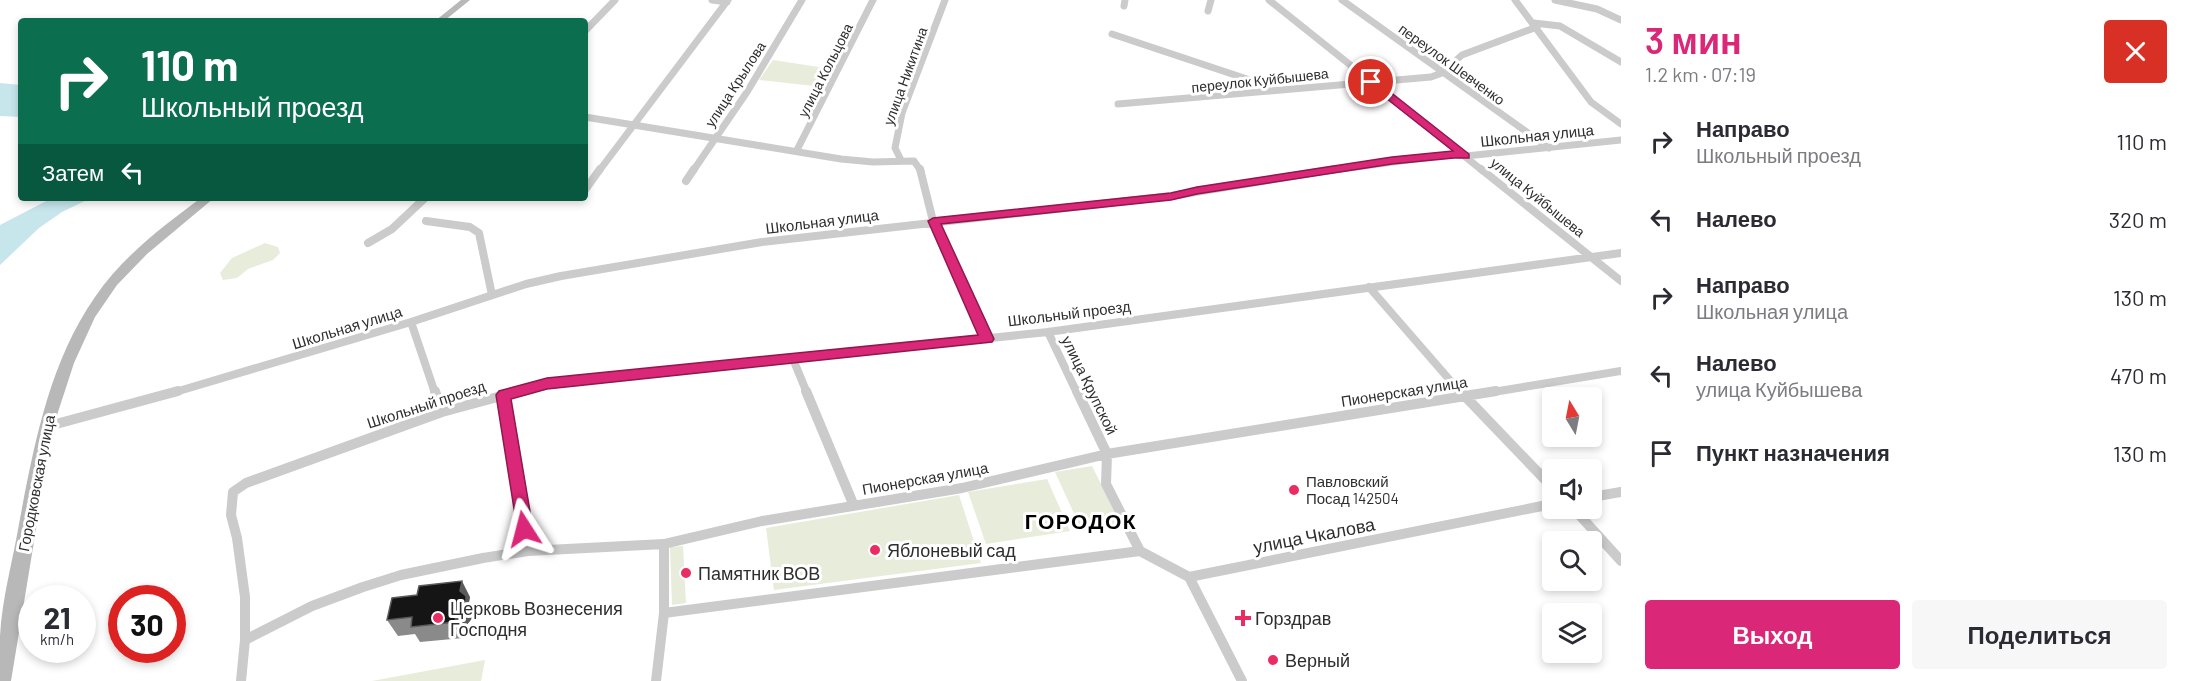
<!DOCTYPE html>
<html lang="ru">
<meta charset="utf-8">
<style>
:root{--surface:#fff;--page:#f7f7f7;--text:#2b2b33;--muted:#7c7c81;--accent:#db2777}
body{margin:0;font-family:Barlow,sans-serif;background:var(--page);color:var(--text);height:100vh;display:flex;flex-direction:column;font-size:22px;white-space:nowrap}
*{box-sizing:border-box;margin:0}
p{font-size:20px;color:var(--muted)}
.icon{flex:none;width:33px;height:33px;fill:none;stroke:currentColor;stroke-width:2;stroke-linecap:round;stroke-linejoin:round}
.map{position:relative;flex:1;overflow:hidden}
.panel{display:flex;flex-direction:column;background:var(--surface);width:570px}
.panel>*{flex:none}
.banner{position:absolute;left:18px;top:18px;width:570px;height:183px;border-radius:6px;box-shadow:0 3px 9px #0003;background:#0b6e4f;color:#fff;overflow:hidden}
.needle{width:39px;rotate:350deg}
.controls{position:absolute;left:1542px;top:387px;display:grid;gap:12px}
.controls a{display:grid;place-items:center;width:60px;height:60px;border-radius:6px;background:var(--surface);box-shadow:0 3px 9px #0003;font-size:30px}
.speed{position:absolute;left:18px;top:585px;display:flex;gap:12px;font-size:30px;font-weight:700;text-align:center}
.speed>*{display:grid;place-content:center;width:78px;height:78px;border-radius:50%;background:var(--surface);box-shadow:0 3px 9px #0003;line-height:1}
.speed small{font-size:15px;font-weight:400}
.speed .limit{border:9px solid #d22;background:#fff;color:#111}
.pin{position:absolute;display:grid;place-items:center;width:51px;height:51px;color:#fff;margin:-26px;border:3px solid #fff;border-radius:50%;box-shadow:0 2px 6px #0007}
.me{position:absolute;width:66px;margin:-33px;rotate:351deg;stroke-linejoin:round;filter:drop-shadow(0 0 4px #0008)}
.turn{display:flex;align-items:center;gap:21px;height:126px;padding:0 24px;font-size:27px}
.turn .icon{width:78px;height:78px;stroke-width:2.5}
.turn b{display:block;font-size:42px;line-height:51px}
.then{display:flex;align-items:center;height:57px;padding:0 24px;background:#0003;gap:12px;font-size:22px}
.round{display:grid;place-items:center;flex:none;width:63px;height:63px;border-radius:6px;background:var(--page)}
.head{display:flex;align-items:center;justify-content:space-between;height:102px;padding:0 24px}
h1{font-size:36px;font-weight:600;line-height:45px;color:var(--accent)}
.primary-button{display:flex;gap:12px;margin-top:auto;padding:12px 24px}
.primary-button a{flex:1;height:69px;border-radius:6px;background:var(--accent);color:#fff;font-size:24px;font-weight:600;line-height:69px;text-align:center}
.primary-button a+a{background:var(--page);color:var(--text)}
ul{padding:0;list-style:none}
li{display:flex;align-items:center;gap:18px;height:78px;padding:0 24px}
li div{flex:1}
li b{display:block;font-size:22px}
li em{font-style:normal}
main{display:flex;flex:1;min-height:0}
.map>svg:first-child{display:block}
.green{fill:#e8ecdb}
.water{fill:#c7e6ec}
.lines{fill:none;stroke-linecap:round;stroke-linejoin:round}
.minor-far2{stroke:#cbcbcb;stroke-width:7}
.minor-far1{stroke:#cbcbcb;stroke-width:8}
.minor{stroke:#cbcbcb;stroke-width:10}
.secondary{fill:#b8b8b8;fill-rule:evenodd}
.wall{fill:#8a8a8a}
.shaded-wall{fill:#5b5b5b}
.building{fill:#151515;stroke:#5b5b5b;stroke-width:1.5}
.route{fill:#db2777;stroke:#8e194d;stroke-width:1.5}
.poi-dot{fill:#ea2c63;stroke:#fff;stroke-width:2}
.labels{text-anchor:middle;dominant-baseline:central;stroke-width:6;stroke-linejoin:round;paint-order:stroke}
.far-street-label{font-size:14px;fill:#2e2e2e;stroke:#fff}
.street-label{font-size:15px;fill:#2e2e2e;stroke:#fff}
.poi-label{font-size:15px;fill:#2e2e2e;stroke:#fff;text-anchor:start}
.near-street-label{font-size:18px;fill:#2e2e2e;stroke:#fff}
.near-poi-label{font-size:18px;fill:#2e2e2e;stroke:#fff;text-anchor:start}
.district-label{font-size:21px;font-weight:bold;letter-spacing:1.5px;fill:#000;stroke:#fff}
</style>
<main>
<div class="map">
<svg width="1621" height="681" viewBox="0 0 1621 681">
<rect width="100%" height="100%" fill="#fff"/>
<path class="green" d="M773,60l59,9 -9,18 -64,-7z
M265,243l13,4 2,6 -7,7 -25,9 -11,9 -14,2 -3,-7 12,-15z
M1092,466l29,58 -39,7 -27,-59z
M1047,479l23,52 -84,13 -18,-52z
M959,495l22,68 -207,27 -8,-62z
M683,546l3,57 -14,2 -2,-58z
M485,660l-4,21h-109z"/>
<path class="water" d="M0,83l21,2v32l-21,-1z
M52,198h39l-29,14 -23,16 -39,37v-40z"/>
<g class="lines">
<path class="minor-far2" d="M712,0l15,2
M1269,0l214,171
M1342,0l207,148
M1515,0l76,102 30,22
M1555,0l42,9 24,11
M1124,6l1,-6
M1208,11l3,-11
M1534,23l26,3 61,36
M585,31l30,-31
M1112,34l156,52
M1118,104l313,-27 11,-4 20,-18 75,-28
M585,117l256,42 32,3 41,-1 7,10
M797,150l76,-150
M901,160l-6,-12 7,-35 43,-113
M599,171l129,-171
M693,171l54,-79 55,-92
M1325,171l129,-17 12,2 155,-16"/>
<path class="minor-far1" d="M920,169l13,52 54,118
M1481,169l140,112
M686,181l8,-12
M585,190l15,-21
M426,221l44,6 9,6 13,62
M368,243l24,-14 33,-31
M1369,287l92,106
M411,322l24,71
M1048,332l29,61
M793,359l14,34
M172,393l239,-71 115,-38 35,-8 201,-34 409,-46 164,-27
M514,393l33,-9 501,-52 573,-79
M1487,393l134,-22"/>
<path class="minor" d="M435,391l7,21
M806,391l48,115
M1077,391l30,63 -1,30 34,67
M1460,391l92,96
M504,395l24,156
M45,427l133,-36
M1592,497l29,-5
M1573,508l48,53
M1189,577l363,-73
M664,613l476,-62 49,26 53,104
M245,640l67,-34 51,-19 38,-12 82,-17 45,-7 136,-7 98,-23 200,-33 145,-34 389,-63
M241,681l4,-41v-43l-8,-59 -6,-23 2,-23 13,-9 196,-71 78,-21
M656,681l8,-68v-69"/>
<path class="secondary" d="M461,0h9l-26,21h-9z
M201,198h13l-67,56 -30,31 -22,32 -21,46 -16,49 -11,51 -36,218h-11c0,-15 0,-30 0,-45 2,-38 13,-76 19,-112 15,-79 30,-161 76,-227 27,-40 67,-70 106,-99z"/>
</g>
<path class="wall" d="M470,597l-1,5 5,10v4l-9,11 -2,11 -43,4 -5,-8 -17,2 -11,-16z"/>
<path class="shaded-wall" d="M462,581l8,16 -1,5 5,10v4l-9,11 -2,11 -8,-16z"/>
<path class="building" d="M462,581l-2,10 6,5v5l-10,11 -1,10 -44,5 1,-10 -25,3 5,-22 25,-3 2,-9z"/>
<path class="route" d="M1368,80h7l94,74v4h-15l-62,6 -195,30 -26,6 -230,24 53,115 -2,3 -445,47 -36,10 22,130 -3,5 -6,2 -6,-2 -22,-139 3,-4 48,-13 431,-43 -50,-114 5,-3 238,-25 26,-6 195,-30 61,-6 -85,-67z"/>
<g class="poi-dot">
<circle cx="1294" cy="490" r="6"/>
<circle cx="875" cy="550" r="6"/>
<circle cx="686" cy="573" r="6"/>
<circle cx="438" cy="618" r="6"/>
<path d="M1240 609h6v6h6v6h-6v6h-6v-6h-6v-6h6z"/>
<circle cx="1273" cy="660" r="6"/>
</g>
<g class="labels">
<g class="far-street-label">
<text transform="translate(1452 64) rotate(36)">переулок Шевченко</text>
<text transform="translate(825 70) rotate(-63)">улица Кольцова</text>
<text transform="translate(905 76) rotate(-70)">улица Никитина</text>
<text transform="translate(1260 80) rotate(-6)">переулок Куйбышева</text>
<text transform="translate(735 84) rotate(-57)">улица Крылова</text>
<text transform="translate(1538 197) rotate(39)">улица Куйбышева</text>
</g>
<g class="street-label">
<text transform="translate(1537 135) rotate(-6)">Школьная улица</text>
<text transform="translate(822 221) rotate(-7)">Школьная улица</text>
<text transform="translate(1069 313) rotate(-7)">Школьный проезд</text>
<text transform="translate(347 327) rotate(-17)">Школьная улица</text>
<text transform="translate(1090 385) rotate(64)">улица Крупской</text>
<text transform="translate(1404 391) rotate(-9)">Пионерская улица</text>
<text transform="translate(426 404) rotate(-18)">Школьный проезд</text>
<text transform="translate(925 478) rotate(-10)">Пионерская улица</text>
<text transform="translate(36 483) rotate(-79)">Городковская улица</text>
</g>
<g class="poi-label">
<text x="1306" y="481">Павловский<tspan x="1306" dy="17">Посад 142504</tspan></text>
</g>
<g class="near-street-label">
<text transform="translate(1314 535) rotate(-11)">улица Чкалова</text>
</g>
<g class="near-poi-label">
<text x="887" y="550">Яблоневый сад</text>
<text x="698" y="573">Памятник ВОВ</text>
<text x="450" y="608">Церковь Вознесения<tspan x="450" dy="21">Господня</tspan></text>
<text x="1255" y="618">Горздрав</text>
<text x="1285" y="660">Верный</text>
</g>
<g class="district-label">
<text x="1081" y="520">ГОРОДОК</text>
</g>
</g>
</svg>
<div class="controls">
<a><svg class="needle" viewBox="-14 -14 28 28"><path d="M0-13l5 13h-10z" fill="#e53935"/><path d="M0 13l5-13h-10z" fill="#7c7c81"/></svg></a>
<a><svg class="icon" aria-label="sound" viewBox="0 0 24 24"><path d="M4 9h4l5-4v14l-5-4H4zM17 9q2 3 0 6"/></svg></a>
<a><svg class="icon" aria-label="search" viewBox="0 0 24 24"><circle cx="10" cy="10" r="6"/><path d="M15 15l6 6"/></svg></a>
<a><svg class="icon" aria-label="layers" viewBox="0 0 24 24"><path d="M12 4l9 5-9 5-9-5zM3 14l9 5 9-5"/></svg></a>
</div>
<div class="speed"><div>21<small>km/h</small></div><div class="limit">30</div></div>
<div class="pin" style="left:1371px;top:82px;background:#d93025"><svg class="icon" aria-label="arrive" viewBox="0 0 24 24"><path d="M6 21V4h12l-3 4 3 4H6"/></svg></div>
<svg class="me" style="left:524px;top:529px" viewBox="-20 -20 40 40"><path d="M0-17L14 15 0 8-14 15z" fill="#db2777" stroke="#fff" stroke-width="4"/></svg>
<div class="banner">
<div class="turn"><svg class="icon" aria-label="right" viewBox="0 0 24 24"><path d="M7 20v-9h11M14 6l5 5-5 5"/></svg><div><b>110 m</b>Школьный проезд</div></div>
<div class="then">Затем<svg class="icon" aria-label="left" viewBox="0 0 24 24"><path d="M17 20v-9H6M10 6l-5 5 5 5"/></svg></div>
</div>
</div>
<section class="panel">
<div class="head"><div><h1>3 мин</h1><p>1.2 km · 07:19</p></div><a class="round" style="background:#d93025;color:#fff"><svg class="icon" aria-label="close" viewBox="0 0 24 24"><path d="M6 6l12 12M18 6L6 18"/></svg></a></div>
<ul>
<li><svg class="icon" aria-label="right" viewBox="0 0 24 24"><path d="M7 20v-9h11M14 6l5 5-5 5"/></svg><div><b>Направо</b><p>Школьный проезд</p></div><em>110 m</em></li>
<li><svg class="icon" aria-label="left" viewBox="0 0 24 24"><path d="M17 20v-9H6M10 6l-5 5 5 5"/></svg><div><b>Налево</b></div><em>320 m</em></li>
<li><svg class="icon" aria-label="right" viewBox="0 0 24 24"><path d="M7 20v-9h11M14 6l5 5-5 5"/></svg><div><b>Направо</b><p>Школьная улица</p></div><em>130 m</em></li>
<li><svg class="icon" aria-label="left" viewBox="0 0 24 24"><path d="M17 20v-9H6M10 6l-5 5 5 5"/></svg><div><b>Налево</b><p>улица Куйбышева</p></div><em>470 m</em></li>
<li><svg class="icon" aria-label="arrive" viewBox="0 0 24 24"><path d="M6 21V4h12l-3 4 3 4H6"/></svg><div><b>Пункт назначения</b></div><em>130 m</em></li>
</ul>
<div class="primary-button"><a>Выход</a><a>Поделиться</a></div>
</section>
</main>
